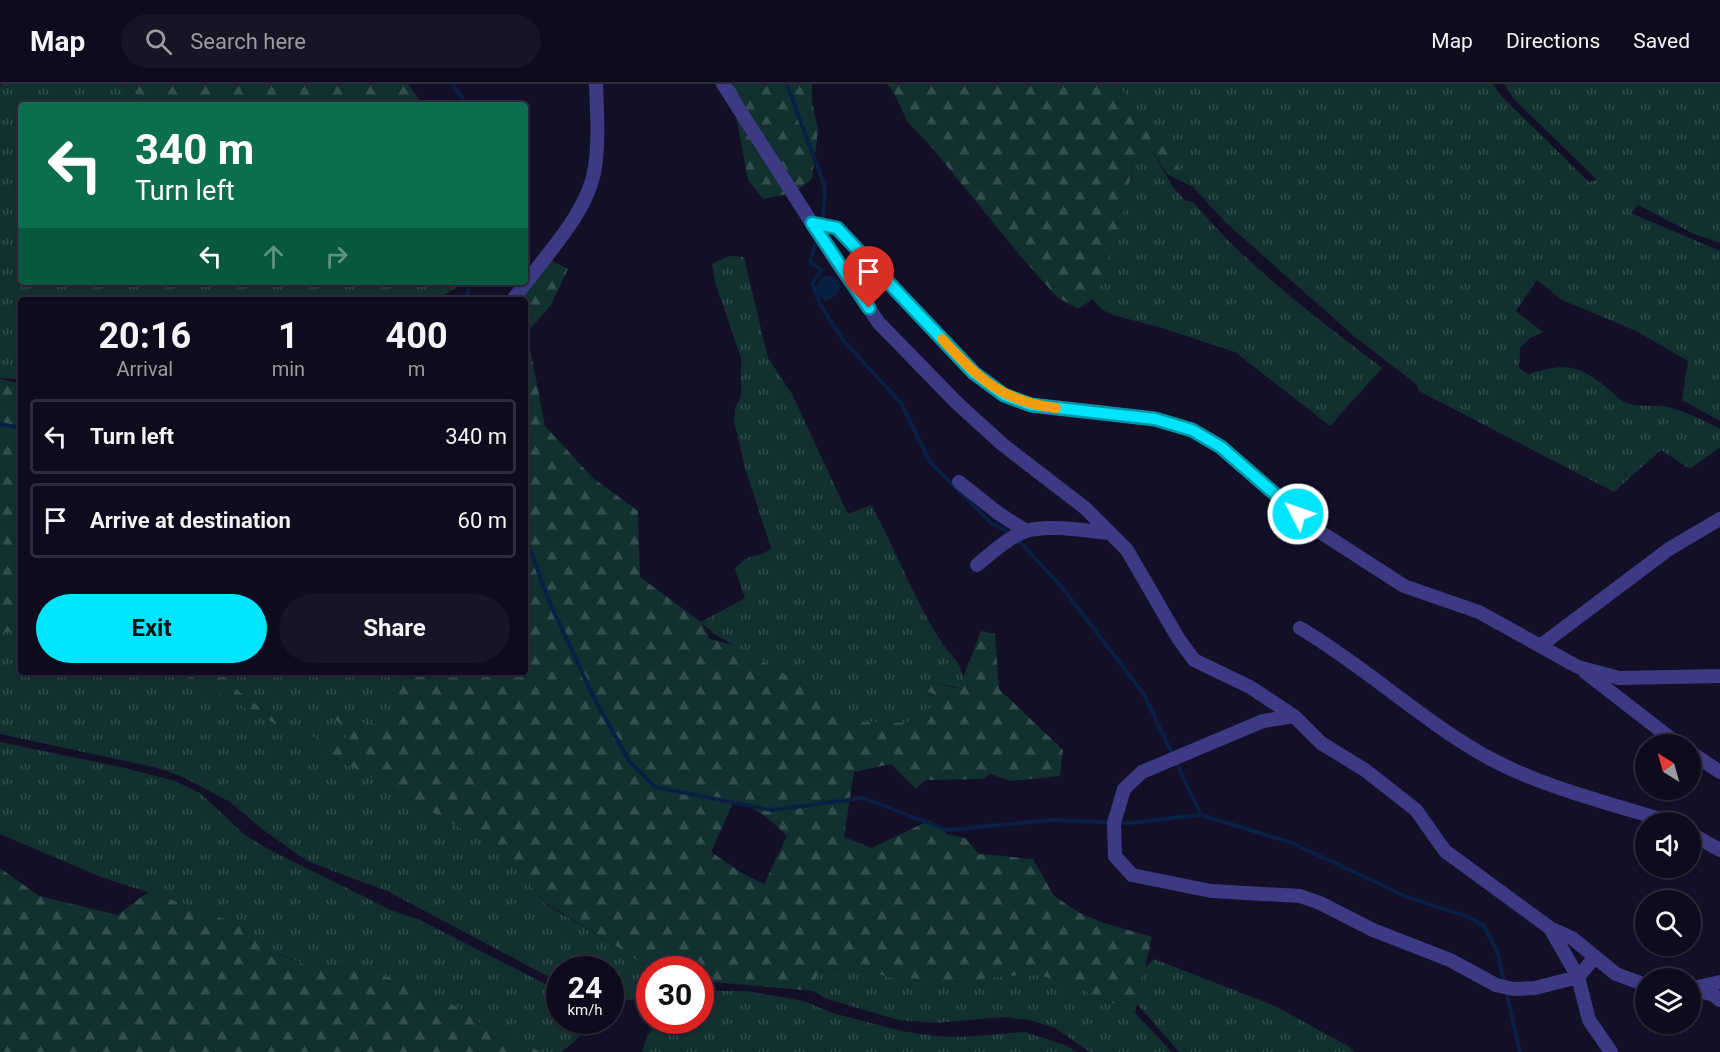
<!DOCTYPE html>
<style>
:root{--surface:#0e0b1c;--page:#171425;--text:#f1f3f6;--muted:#9b9ba3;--line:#2e2b3b;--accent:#00e5ff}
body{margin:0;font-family:Roboto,sans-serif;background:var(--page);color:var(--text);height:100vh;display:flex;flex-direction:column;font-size:22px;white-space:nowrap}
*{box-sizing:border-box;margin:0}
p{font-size:20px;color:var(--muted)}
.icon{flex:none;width:33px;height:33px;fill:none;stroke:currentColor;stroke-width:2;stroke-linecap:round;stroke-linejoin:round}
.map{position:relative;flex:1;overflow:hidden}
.sheet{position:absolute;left:18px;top:213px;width:510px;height:378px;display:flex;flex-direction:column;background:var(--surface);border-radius:6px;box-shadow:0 2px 4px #0004,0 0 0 2px var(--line)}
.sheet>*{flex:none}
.guide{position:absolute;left:18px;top:18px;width:510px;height:183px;border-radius:6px;box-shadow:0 2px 4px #0004,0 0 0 2px var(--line);background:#0b6e4f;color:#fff;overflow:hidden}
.needle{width:39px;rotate:323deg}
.controls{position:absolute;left:1635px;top:650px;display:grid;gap:12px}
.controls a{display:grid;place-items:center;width:66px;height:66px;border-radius:50%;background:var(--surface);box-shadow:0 2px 4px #0004,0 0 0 2px var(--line);font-size:30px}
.speed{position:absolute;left:546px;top:872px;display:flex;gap:12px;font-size:30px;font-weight:700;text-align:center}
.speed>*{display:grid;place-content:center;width:78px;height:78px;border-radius:50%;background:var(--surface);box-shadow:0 2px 4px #0004,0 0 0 2px var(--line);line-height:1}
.speed small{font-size:15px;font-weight:400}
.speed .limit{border:9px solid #d22;background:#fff;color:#111}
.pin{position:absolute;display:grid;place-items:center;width:51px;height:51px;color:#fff;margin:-62px -26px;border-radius:50% 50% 50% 0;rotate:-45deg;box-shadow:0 0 6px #0007}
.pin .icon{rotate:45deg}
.me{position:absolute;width:66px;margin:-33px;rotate:311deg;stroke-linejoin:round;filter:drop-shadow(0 0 4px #0008)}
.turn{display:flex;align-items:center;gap:21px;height:126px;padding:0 18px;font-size:27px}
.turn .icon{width:78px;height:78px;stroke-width:2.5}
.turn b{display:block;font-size:42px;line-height:51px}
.lanes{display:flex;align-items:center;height:57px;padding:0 18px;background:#0003;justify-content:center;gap:30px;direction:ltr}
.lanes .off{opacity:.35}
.eta{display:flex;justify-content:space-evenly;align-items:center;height:102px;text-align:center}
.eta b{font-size:36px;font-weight:700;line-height:42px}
.action{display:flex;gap:12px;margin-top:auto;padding:12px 18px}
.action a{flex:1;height:69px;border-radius:36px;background:var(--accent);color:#111;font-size:24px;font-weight:700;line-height:69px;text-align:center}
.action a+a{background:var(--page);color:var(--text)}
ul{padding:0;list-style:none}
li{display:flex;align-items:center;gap:18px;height:75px;margin:0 12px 9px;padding:0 6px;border:3px solid var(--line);border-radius:6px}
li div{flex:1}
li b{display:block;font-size:22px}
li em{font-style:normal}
header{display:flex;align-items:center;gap:36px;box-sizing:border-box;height:84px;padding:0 30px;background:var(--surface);border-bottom:2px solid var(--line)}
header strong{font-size:28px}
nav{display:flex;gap:33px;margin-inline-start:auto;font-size:21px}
.search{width:420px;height:54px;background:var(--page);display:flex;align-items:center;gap:15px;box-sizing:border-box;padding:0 21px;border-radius:33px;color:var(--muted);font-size:22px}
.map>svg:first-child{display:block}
.grass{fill:url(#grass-tufts)}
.forest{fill:url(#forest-firs);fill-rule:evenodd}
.water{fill:#0a1f44}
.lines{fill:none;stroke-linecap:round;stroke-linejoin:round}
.stream{stroke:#0a1f44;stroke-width:4}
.street{stroke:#3d3a85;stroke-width:14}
.route-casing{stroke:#0095a6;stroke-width:15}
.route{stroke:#00e5ff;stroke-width:10}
.slow{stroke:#f59e0b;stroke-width:10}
</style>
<header>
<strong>Map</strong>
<div class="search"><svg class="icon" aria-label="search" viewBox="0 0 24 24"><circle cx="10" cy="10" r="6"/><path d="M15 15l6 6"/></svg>Search here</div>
<nav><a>Map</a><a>Directions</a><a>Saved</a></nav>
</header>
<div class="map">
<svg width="1720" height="968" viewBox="0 0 1720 968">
<defs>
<pattern id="grass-tufts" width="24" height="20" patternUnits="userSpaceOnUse" patternTransform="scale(1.5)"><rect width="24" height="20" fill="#12302f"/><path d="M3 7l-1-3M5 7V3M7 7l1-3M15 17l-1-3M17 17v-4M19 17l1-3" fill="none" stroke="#344d4e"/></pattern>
<pattern id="forest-firs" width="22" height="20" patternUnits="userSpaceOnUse" patternTransform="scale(1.5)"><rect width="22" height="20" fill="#12302f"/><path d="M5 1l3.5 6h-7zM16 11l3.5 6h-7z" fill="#344d4e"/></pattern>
</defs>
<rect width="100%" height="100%" fill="#130f26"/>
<path class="grass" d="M3,0h117l32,21h-131v177h439c-6,11 -16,11 -25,18h-414v79l-21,-1v-292z
M1117,0h376l8,12 88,86 8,-2 -83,-81 -10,-15h216v159l-26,-9 -56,-29 -7,8 89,38v170l-38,-21 6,-39 -52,-30 -74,-31 -25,-20 -21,31 27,21 -13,6 -10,10 -1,20 9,6c35,-10 47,-11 77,12 7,6 14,14 22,17 14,5 24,1 37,3 19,4 39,14 56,23v18l-30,22 -29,-19 -47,42 -195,-101 -3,-7 -61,-47 -130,-115 -32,-35z
M1152,67l21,36 13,14 7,1c54,64 122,115 189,166l-52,58 -95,-74 -73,-24 -49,-13 -12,-6 -8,-10c17,-46 34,-95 42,-144z
M729,172l15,1 24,101 24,36 56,120 23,-9c26,46 42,94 71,138 12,17 19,17 22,40l-5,5 -28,-6 -6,8 19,9 -37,24 -60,-2 -11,-5 -15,-17 -22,-17 -85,-48 -13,-12 44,-24 -10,-29c15,-19 22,-8 36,-21l-26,-80 -11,-47 1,-12 6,-13v-38l-26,-76 -3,-18z
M14,546l7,1v41h151l28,10 293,164 36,36 15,21 83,50 22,16v28l-38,6 -1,-34h-50l-1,13 -6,-3 -164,-87 -82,-31 -45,-32 -32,-27 -47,-25 -25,-9 -158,-34v-102z
M237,588h183l-15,8 -18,7v4l21,5 2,3c-25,25 -41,37 -70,9l-8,6 16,19 -4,10c-29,5 -91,-38 -112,-58v-10z
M0,658l121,25 54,14 25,12 45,42 23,14 125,62 25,8 141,72 1,29h34l-20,22 -13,10h-21l-11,-7 -43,-18 -29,-20 -115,-40 -34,-1 -31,-13 -9,-10 -83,-39 -84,-27 -101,-43z
M1154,875l121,47 73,40 6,6h-175l-55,-63z
M830,884l30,2 34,8 74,3 35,-5 34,-1 27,7 71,31 37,39h-82l-35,-24 -26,-8 -26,-3 -68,6 -37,-3 -74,-22 -10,-7v-8l4,-10z
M706,907h41l57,10 28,12 70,18 32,5 28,1 63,-5 40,13 12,7h-435l6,-18 15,-14h37l1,-27z"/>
<path class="forest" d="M120,0h288l15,21h-270z
M721,0h91v17l6,29 -6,49 -19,14 -30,6 -15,-19 -12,-65z
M887,0h230l76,103 -26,-13 -15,-23 -17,4 -16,79 -26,65 -15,10 -21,-12 -35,-39 -88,-108 -27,-29 -13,-28z
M545,173l23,12 -17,36 -24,28 18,93 48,52 45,33 2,66 61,45 9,17 24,6 65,37 22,17 15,17 11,5 60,2 37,-24 -20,-9 7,-8 24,6h4l22,-57 14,3 4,55 64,61 -3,26 -49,5 -20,-7 -9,5 -56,1 -10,9 -25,-25 -37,8 -10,65 28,11 58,-28 17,14 18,4 14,16 54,5 21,37 26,17 21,9 51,15 -17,76 -71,-31 -27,-7 -34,1 -34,5 -75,-3 -34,-8 -30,-2 -12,5 -4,10v8l-113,-10 -1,-12h-51l-22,-16 -83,-51 -15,-20 -36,-36 -293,-164 -28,-10h65l-5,3v10c21,20 84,63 112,58l4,-10 -16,-18 8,-7c28,28 45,16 70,-9l-2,-3 -21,-5 -1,-4 19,-7 15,-8h105v-372h-2zM733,719c20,-1 40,20 54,33l-23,48 -22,-11 -31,-21z
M0,295l21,5v247l-21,1z
M0,784l39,28 79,19 30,-23 37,12 54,21 29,18 10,11 30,12 34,1 45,10 70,30 29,20 43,18 11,7h-540z"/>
<path class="water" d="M829,191l6,3 6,9 -3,7 -12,7 -9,-7 -2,-5 5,-10z"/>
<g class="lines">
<path class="stream" d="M453,0l14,21
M787,1l38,102 -2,34
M817,156l-7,22 12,8 -10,13 9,23 22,34 58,63 29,59 60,60 21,12
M465,216l6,-18
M0,340l21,4
M525,451l24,66 44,95 36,65 26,26 117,23 91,-12 84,32 105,-10 77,3 72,-8 91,28 113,53 61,20 18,10 14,27 6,30
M1017,455l44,47 82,107 30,62
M1176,678l25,53
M1506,907l14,61"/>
<path class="street" d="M723,0l113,177 43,62 78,80 45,41 83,64 42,42 51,88 16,22 56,27 44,29 27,27 44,27 51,40 29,41 105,77 22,10 44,36 30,11
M812,139l25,5 137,145 30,22 27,10 124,14 37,11 28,17 91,79 93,60 75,26 99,55 41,11 101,-2
M513,216c27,-40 75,-84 82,-133 4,-27 2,-55 1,-83
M959,398l39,31 28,18
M977,481c13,-11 33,-29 49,-34 25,-7 59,0 84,2
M1300,544c66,39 122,93 189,130 56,30 120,45 181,64
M1540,562l129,-97 51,-30
M1585,588l93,72
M1294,632l-31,5 -121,51 -18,17 -10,34 1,33 17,19 79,16 89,5 20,7 53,27 77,30 46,25 17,4 22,-1 43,-11 17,-20
M1690,668l30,20
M1690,749l30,17
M1550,844l28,49 11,43 22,32
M1690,904l24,7 6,5
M1693,904l27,-6"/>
</g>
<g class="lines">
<g class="route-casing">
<path id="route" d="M869,224l-57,-85 25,5 137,145 30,22 27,10 124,14 37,11 29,17 77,67"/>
</g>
<use href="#route" class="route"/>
<path class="slow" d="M942,255c37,39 58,62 114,69"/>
</g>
</svg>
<div class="controls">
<a><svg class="needle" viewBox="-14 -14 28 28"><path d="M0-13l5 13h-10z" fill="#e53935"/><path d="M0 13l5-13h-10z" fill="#9b9ba3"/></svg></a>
<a><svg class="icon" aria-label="sound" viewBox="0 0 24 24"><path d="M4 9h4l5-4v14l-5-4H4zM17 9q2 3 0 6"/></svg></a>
<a><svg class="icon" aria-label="search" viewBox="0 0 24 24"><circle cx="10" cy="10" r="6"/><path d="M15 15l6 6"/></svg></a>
<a><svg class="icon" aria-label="layers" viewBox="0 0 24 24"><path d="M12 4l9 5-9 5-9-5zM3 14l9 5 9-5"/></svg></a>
</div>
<div class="speed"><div>24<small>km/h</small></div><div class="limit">30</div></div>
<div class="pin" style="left:869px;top:224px;background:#d93025"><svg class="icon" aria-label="arrive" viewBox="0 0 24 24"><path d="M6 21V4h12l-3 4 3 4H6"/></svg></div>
<svg class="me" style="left:1298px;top:430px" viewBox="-20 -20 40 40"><circle r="17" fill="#00e5ff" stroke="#fff" stroke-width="3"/><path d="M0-11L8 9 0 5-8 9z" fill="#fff"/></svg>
<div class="guide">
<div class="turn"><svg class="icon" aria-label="left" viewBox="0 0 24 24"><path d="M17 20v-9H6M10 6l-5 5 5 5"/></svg><div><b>340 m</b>Turn left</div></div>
<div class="lanes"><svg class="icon" aria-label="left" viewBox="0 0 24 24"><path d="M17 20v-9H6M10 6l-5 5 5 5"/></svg><svg class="icon off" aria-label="ahead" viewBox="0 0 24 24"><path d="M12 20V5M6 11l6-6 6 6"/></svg><svg class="icon off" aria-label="right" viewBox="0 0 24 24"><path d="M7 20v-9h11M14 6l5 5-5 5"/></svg></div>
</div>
<section class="sheet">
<div class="eta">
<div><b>20:16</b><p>Arrival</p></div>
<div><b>1</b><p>min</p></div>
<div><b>400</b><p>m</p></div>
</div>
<ul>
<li><svg class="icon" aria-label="left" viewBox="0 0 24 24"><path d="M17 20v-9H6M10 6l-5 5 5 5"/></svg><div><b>Turn left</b></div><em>340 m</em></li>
<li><svg class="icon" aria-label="arrive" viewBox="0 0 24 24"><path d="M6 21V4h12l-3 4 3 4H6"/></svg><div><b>Arrive at destination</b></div><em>60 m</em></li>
</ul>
<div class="action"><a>Exit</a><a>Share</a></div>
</section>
</div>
